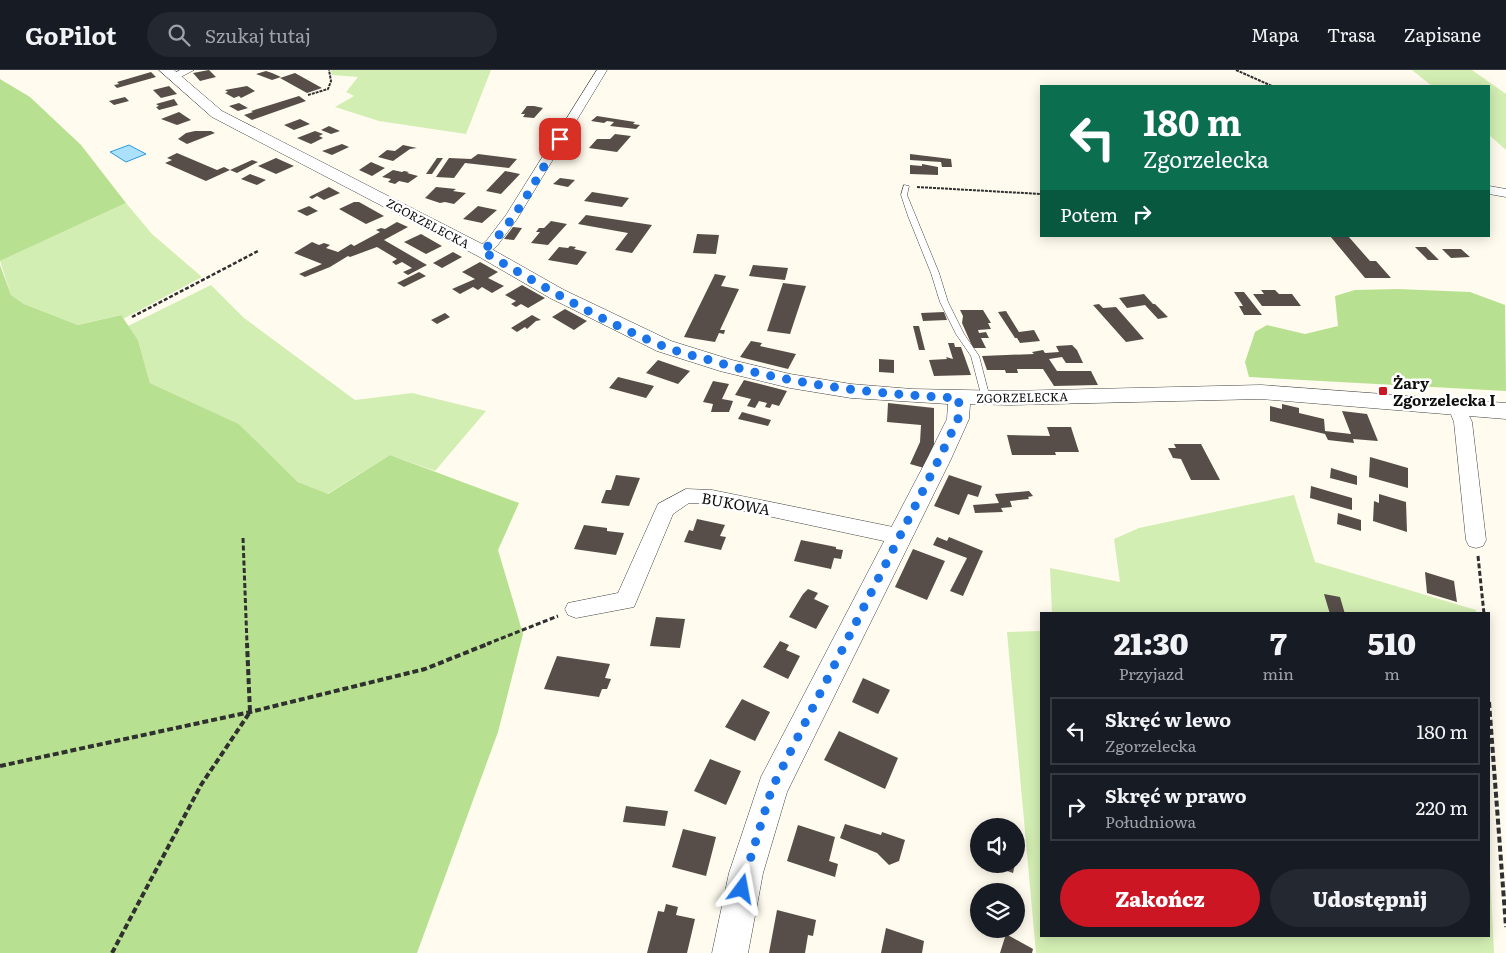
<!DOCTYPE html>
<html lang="pl">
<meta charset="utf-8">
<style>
:root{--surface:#171b24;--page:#242831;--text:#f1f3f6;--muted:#9ea1a6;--line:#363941;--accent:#cd1624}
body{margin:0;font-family:Literata,serif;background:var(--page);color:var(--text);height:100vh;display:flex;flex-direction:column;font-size:19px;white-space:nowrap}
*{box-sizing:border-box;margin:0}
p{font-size:16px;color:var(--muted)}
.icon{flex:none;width:28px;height:28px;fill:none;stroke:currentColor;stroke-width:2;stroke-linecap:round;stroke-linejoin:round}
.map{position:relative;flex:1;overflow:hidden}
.panel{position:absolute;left:1040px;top:542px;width:450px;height:325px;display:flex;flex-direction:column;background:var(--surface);border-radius:0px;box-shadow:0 2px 12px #0003}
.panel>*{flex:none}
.hud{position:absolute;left:1040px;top:15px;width:450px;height:152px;border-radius:0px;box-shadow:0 2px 12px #0003;background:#0b6e4f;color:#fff;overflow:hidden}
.buttons{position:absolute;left:970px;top:748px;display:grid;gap:10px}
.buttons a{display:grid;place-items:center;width:55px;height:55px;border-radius:50%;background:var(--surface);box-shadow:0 2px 12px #0003;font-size:25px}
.pin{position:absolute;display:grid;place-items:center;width:42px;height:42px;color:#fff;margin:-21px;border-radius:10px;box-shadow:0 2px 8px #0006}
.me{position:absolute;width:55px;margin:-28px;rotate:13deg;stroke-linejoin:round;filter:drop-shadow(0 0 4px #0008)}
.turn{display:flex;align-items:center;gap:18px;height:105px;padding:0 20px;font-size:22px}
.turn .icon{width:65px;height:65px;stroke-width:2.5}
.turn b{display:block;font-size:35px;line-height:42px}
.then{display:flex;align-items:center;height:48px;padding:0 20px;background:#0003;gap:10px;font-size:19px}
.eta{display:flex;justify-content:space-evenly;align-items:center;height:85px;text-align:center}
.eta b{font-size:30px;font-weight:800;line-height:35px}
.button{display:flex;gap:10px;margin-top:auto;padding:10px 20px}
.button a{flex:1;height:58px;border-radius:30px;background:var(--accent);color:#fff;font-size:20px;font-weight:800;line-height:58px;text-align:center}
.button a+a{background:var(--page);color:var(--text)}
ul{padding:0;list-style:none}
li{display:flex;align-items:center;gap:15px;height:68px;margin:0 10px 8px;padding:0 10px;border:2px solid var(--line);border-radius:0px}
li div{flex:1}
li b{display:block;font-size:19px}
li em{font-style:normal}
header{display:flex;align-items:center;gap:30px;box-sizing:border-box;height:70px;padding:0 25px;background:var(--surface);border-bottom:1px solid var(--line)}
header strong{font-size:24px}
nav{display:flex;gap:28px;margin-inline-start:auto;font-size:18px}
.search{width:350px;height:45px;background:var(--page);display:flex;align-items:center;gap:12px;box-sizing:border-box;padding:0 18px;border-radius:28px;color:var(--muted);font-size:19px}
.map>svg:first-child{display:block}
.green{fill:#d3eeb3}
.forest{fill:#b7e190}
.water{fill:#ace1fd;stroke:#2b9adc}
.building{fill:#574e49}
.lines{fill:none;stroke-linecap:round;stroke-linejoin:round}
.service-casing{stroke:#414141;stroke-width:1}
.minor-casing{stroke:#414141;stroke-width:1}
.tertiary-casing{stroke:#414141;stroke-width:1}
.path-far3{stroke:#303030;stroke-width:2;stroke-dasharray:3 1;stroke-linecap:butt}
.path-far2{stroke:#303030;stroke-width:2.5;stroke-dasharray:4 2;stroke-linecap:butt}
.path-far1{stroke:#303030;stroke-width:3;stroke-dasharray:5 2.5;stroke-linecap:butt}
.path{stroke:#303030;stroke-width:4;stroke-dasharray:6 3;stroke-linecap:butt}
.service{fill:#fff;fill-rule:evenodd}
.minor{fill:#fff;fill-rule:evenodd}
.tertiary{fill:#fff;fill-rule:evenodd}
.route{stroke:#1a73e8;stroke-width:9;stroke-dasharray:0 16.2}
.poi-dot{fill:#cd1624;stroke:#fff;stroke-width:2}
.labels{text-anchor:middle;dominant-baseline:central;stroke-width:5;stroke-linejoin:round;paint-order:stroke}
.far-street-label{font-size:12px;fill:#0e0e0e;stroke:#fff}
.poi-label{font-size:15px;font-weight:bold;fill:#0e0e0e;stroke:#fff;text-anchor:start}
.street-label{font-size:15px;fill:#0e0e0e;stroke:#fff}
</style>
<header>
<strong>GoPilot</strong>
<div class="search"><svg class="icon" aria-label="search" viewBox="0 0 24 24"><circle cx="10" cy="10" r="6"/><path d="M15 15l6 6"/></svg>Szukaj tutaj</div>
<nav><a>Mapa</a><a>Trasa</a><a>Zapisane</a></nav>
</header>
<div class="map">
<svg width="1506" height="883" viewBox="0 0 1506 883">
<rect width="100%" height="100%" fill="#fffbee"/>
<path class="green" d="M331,0h160l-25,64 -87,-13 -44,-14 19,-11 -8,-4 12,-15 -26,-2z
M1412,0h60l34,24v56l-17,-15v-49h-57z
M126,133l26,31 50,43 -79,42 -3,-4 -42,10 -54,-21 -13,-9 -11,-34z
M211,215l33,33 111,82 57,-7 74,18 -51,60 -45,-16 -63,39 -29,-12 -59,-58 -89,-41 -12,-43 -10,-14z
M1294,425l21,67 161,48v4h-424l-2,-46 70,14 -6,-43 25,-11z
M1041,561v305h448v-86l5,103h-458l-29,-321z"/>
<path class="forest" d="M0,9l30,18 51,48 45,58 -126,58z
M0,195l11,30 13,9 54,21 43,-10 17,25 12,43 89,41 59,58 30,12 62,-39 129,48 -21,47 25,84 -25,98 -81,221h-417z
M1398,219l72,3 35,13 1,86 -257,-14 -4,-15 10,-30 12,-7 38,9 33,-8 -3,-30 20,-6z"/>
<path class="water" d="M129,75l17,9 -20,8 -16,-10z"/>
<path class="building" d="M209,0l7,7 -16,4 -7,-8z
M266,1l6,2 9,4 -9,3 -16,-6z
M151,2l5,5 -39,11 -3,-3 5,-1 -2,-2z
M295,3l27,15 -15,5 -27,-15z
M169,16l8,8 -16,4 -8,-8z
M247,16l8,5 -14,7 -2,-2 -5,2 -9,-5 3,-1 -3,-2z
M299,26l7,5 -54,19 -8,-5 9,-3 -2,-1z
M125,27l4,4 -15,4 -5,-4z
M174,29l4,6 -19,5 -3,-3 3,-1 -3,-2z
M239,33l9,5 -10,3 -9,-5z
M527,36h7l9,2 -9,10 -11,-1 2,-3h-4z
M179,42l12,8 -14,5 -16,-6z
M597,46l38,6 -2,2 7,1 -4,4 -26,-3 4,-4 -7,-1 -3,2 -13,-2z
M300,49l10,5 -16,6 -10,-5z
M329,56l11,5 -9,3 -10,-4z
M195,61h16l4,2 -28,11 -9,-5 8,-6z
M315,61l8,3 -4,2 4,2 -12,6 -14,-6z
M615,64l16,2 -14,16 -28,-4 8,-9h13z
M342,74l7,3 -17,8 -10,-4z
M403,75l14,3 -7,1 -17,12 -15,-4 9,-7 8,1z
M177,83l40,17 7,-3 6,3 -24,11 -41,-18 7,-3 -5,-2z
M478,84l39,5 -8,9 -44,-5 -11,15 -18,-1 13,-19 22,1z
M910,84l41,5 1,8h-10l-1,-5 -31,-2z
M276,88l18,8 -18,8 -18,-8z
M437,88h6l-11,16h-6z
M252,90l6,2 -21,11 -7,-3z
M371,92l14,6 -13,8 -13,-6z
M922,94l16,3v8l-28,-1v-9l12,1z
M393,100l9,2 2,-1 5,1 -2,1 11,3 -10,7 -9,-2 -4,3 -7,-2 3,-3 -9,-2z
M505,101l15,3 -19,20 -15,-3z
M250,104l16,6 -9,5 -16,-6z
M560,108l15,2 -7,7 -15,-3z
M329,117l11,6 -16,7 -7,-4 -5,3 -3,-2z
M436,117l20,2 -3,2 13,2 -12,11 -9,-2 -5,1 -15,-5z
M592,122l37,6 -7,9 -38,-6z
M354,132h5l25,14 -18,8 -27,-15z
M309,136l9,5 -11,5 -10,-5z
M478,136l19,4 -15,13 -19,-4z
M586,145l66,10 -20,28 -17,-3 13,-17 -50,-9z
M551,151l16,3 -19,21 -17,-2 9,-11h-4l3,-4h5z
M397,152l11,5 -24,13 43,25 -19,10 -5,-3 9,-4 -10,-6 -6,3 -4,-3 5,-3 -20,-12 -27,10 -2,-1 -18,11 -25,10 -6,-3 23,-10 -28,-11 18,-11 7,3 5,-2 6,2 -4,3 12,4 13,-8 3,2 26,-14 -4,-2 5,-2 4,1z
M513,157l9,1 -8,12 -10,-1z
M421,164l21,12 -16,8 -22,-12z
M697,164l22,1 -3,19 -23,-1z
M1330,166h18l22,25h6l15,17h-26z
M570,176l6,1 -2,2 13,3 -10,13 -29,-5 11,-13 9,1z
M1415,177h11l13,13h-11z
M1442,179h19l9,8 -19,1z
M453,182l9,5 -20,11 -9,-5z
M480,192l18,10 -10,6 16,8 -12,7 -10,-6 -4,3 -5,-3 -13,7 -8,-5 23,-10 -13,-7z
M753,195l35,3 -3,12 -36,-4z
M419,202l7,4 -22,11 -7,-4z
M715,204l11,2 -5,10 18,3 -19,41h5l-1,4 -5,-1 -4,9 -31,-5z
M783,213l23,3 -16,48 -23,-3z
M522,215l23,13 -17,10 -7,-4 -5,3 -5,-3 5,-3 -11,-6z
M1261,220h14l4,4h13l9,12h-39l-9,-12h11z
M1234,222h10l18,23h-18l-5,-9h4z
M1144,224l9,10h2l13,13 -10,2 -13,-14 -18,3 -8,-10z
M1099,234l4,4 13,-1 28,32 -18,3 -33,-37z
M565,239l22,12 -13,9 -22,-13z
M960,240h23l8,13h-3l3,6 -13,1 1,3 7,-1 3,6h-8l5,10h-13l-11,-25 1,-7z
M1006,241l13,21 15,-2 6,11 -20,2 -3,-5h-2l-17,-26z
M944,242l3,8 -24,1 -2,-8z
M445,243l5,4 -13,7 -6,-4z
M532,245l9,5 -5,1 -9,8 -2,-2 -8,5 -6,-4z
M913,256h6l6,24h-6z
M751,271l11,2 -2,3 36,8 -8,15 -48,-12z
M948,273h6l1,4h6l10,28 -37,1 -5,-16 18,-1 -1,-2 7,2z
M1072,275l5,5 6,13h-17l-4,-6 -13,2 8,12h34l7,14 -44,1 -11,-17h-26l1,4h-12l-1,-3h-18l-5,-14 52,-2 -2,-2 11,-2 2,3 14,-1 -3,-6z
M879,289l15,1v13l-15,-1z
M658,290l32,11 -12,13 -32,-11z
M618,307l36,9 -8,12 -37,-10z
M744,310l43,11 -8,15 -7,-2 -2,4 -5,-1 2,-4 -8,-2 -4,7 -8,-2 4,-7 -16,-4z
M713,311l16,3 -7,15 11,2 -4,11h-18l2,-8 -10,-2z
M888,333l46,5v37l-10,23 -14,-4 10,-22 1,-17 -34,-3z
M1282,334l17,4v5l25,6 1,12 26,3 -9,-23 25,3 11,27 -25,-2 1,4 -26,-3 -3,-6 -55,-13v-15l12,3z
M742,342l29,8 -3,6 -30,-7z
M1047,357h24l8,25h-24l1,3h-44l-5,-20 43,1z
M1174,374h27l19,36h-29l-10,-21 -8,-1 -5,-10h8z
M1370,387l38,11v20l-39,-11z
M1331,398l26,8v9l-27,-7z
M616,405l24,3 -11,28 -28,-3 5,-13h5z
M949,405l33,11 -4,11 -10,-3 -9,21 -25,-9z
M1311,416l41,12v12l-42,-12z
M1029,421l4,5 -5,1 1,2 -19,2 2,6 -11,1 2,4 -28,1 -2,-8 26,-2 -4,-9z
M1379,424l27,8 1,30 -34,-11 1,-20 5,2z
M1338,443l23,7v11l-24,-7z
M697,449l28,6 -5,11 6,1 -5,13 -37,-8 5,-12 4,1z
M584,455l23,3v3l17,2 -8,22 -42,-6z
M937,467l10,4 2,-4 34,14 -20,45 -13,-5 17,-33 -34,-13z
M801,470l35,7v2l7,1 -2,9 -7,-1 -3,11 -37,-8z
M913,479l32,12 -18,39 -32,-13z
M1425,502l29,9 3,21 -30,-9z
M808,519l10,4 -4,6 15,7 -13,23 -27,-12 14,-23z
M1324,524l16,3 5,17h-15z
M656,547l29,2 -5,29 -30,-2z
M780,571l9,4 -3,5 14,6 -12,23 -25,-12z
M557,586l53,8 -5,14 6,1 -4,10h-5l-3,8 -55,-8z
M863,608l27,12 -12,24 -26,-12z
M742,629l28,13 -15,29 -30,-14z
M839,661l59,27 -13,31 -61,-29z
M710,689l31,12 -15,34 -32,-14z
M626,736l42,5 -3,15 -42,-4z
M845,754l36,11 1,-3 23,8 -6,21 -10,4 -12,-12 -37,-15z
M798,755l37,12 -6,24 9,3 -3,13 -48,-16z
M683,759l33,8 -10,39 -34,-9z
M987,794h28l-2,9z
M666,834l12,3 -2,8 19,4 -8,34h-40l11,-42 6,1z
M777,840l39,10 -3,16 -5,-1 -3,18h-36z
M886,858l38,13 -2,12h-41z
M1006,864l27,15 -1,4h-32z"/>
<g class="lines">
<g class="service-casing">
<path id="service" d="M904,115l5,1 -2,9 32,78 9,29 16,32 15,22 11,42 -1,2h-6l-1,-2 -11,-42 -15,-22 -16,-32 -9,-29 -23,-57 -7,-21z"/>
</g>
<g class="minor-casing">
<path id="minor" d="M180,0h14l-17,9h-8l-1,-2z
M597,0h10l-90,149 -20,27 -10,8h-10l-2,-3 12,-11 19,-25z
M1489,116l17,3v8l-17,-3z
M1457,331l6,2 9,19 14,118 -3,6 -7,2 -7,-2 -3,-6 -12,-118 -6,-15 3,-4z
M686,419l26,1 186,38 7,2 3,6 -3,6 -7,2 -186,-40 -23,-1 -16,11 -39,93 -58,11 -8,-3 -3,-6 3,-6 50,-10 40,-89z"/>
</g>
<g class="tertiary-casing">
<path id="tertiary" d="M159,0h15l48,41 266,136 76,43 107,51 61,19 58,14 61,10 61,5 98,2 251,-6 245,18v16l-245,-20 -251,6 -40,-1 -1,15 -18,40 -164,333 -24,81 -15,80h-36l17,-80 32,-96 166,-318 20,-40 1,-15 -97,-6 -61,-10 -70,-17 -63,-20 -107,-53 -74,-43 -264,-138z"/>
</g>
<path class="path-far3" d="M1236,0l36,16
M308,25l20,-6 3,-8 -2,-11
M917,117l124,7"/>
<path class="path-far2" d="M132,247l126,-66"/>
<path class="path-far1" d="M243,468l4,106
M1478,486l6,58
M487,574l71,-28"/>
<path class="path" d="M1489,632l17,225
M0,696l250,-54 175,-43 65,-26
M112,883l89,-168 49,-73 -3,-69"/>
<use href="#service" class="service"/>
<use href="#minor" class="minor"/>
<use href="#tertiary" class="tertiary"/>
</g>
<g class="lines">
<path class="route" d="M560,69c-21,34 -47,89 -78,112 59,34 117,69 181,95 15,6 31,10 47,14 81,25 164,34 249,38l-1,21 -19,40 -167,329 -26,85 -4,16"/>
</g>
<rect class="poi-dot" x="1378" y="316" width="10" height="10" rx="2.5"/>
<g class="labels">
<g class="far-street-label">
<text transform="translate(428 153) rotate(28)">ZGORZELECKA</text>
<text transform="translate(1022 327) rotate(-1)">ZGORZELECKA</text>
</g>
<g class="poi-label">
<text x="1393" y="312">Żary<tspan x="1393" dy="17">Zgorzelecka I</tspan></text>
</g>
<g class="street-label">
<text transform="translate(736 433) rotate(10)">BUKOWA</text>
</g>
</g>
</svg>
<div class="buttons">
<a><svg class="icon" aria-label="sound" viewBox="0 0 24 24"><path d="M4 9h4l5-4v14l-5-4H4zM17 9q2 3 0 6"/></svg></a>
<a><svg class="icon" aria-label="layers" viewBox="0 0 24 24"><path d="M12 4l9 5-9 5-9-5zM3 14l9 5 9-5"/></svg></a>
</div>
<div class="pin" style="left:560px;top:69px;background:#d93025"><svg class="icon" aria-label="arrive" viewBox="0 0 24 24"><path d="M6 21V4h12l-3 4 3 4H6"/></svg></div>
<svg class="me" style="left:742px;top:819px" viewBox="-20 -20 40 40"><path d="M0-17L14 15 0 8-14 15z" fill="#1a73e8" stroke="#fff" stroke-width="4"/></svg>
<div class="hud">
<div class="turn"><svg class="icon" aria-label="left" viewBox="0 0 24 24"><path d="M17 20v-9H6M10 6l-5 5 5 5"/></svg><div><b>180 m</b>Zgorzelecka</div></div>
<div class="then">Potem<svg class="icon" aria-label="right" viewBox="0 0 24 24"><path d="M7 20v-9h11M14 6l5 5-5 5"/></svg></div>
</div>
<section class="panel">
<div class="eta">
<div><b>21:30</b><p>Przyjazd</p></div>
<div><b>7</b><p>min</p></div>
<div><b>510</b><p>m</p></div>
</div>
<ul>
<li><svg class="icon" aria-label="left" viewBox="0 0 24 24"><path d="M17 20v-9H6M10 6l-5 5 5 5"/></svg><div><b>Skręć w lewo</b><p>Zgorzelecka</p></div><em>180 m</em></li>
<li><svg class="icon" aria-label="right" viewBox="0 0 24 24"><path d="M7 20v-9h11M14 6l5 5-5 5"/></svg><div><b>Skręć w prawo</b><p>Południowa</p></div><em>220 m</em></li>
</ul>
<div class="button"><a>Zakończ</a><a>Udostępnij</a></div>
</section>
</div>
